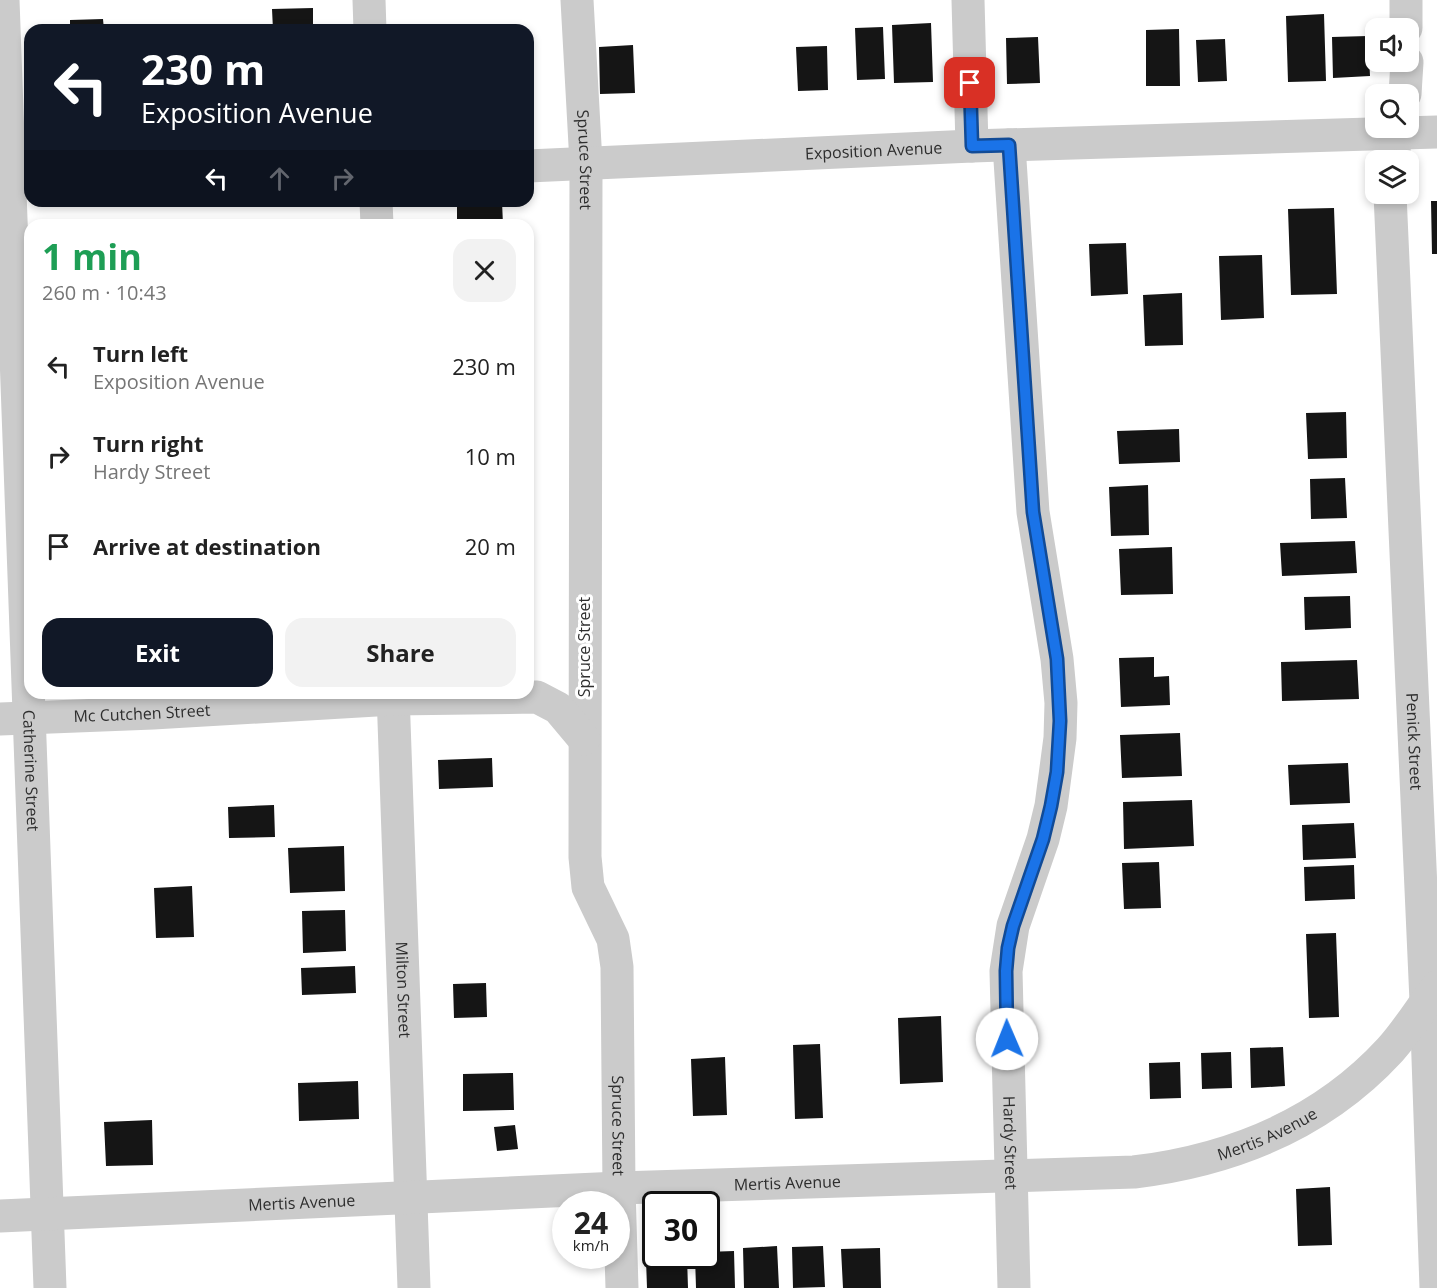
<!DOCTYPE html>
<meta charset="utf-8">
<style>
:root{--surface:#fff;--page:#f2f2f2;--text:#222;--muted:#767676;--accent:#111827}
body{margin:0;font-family:"Open Sans",sans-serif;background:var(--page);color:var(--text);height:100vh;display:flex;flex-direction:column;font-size:22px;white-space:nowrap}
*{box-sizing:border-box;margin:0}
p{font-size:20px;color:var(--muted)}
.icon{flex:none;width:33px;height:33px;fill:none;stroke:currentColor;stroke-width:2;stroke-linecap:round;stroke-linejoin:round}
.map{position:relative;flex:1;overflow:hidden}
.details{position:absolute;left:24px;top:219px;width:510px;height:480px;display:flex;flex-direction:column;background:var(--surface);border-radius:18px;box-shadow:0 3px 9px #0003}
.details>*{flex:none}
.top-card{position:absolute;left:24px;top:24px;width:510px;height:183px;border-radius:18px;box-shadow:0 3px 9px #0003;background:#111827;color:#fff;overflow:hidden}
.fabs{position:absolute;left:1365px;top:18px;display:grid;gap:12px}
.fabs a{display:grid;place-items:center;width:54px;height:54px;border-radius:12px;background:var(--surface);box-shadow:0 3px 9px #0003;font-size:30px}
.speed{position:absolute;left:552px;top:1191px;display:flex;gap:12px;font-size:30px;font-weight:700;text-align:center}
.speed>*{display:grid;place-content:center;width:78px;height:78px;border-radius:50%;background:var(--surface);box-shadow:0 3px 9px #0003;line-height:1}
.speed small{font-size:15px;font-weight:400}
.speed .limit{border:3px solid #111;border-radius:9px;background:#fff;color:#111}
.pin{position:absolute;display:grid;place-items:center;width:51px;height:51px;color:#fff;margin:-26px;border-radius:12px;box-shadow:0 3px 9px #0006}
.me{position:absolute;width:66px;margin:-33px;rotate:359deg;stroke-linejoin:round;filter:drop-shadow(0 0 4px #0008)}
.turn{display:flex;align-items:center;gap:21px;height:126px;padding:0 18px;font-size:27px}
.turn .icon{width:78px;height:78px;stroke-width:2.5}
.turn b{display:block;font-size:42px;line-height:51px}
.lanes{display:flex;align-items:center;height:57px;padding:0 18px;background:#0003;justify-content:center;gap:30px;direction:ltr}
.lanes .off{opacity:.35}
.round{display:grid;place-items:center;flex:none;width:63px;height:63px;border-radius:18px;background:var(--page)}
.summary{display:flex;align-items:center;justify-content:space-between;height:102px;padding:0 18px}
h1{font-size:36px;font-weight:700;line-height:45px;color:#1e9e55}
.button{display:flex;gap:12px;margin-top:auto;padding:12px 18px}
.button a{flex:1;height:69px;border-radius:18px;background:var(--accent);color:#fff;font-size:24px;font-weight:700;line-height:69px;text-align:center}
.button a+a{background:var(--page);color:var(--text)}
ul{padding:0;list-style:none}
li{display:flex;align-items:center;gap:18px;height:90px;padding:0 18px}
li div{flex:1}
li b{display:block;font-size:22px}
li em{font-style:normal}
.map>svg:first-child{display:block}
.building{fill:#151515}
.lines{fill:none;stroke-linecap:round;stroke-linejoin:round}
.minor{stroke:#cbcbcb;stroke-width:33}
.route-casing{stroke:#114b97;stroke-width:15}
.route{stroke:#1a73e8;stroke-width:10}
.labels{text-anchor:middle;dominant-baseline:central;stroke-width:6;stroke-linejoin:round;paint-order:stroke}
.street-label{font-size:16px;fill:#2e2e2e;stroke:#fff}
</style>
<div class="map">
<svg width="1437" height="1288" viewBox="0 0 1437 1288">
<rect width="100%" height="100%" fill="#fff"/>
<path class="building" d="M313,8v22h-40l-1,-21z
M1324,14l2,67 -38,1 -2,-66z
M103,19l1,11h-34v-10z
M931,23l2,59 -39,1 -2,-58z
M883,27l2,52 -28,1 -2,-52z
M1179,29l1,57h-34v-56z
M1368,36l2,40 -37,2 -1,-41z
M1038,37l2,46 -33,1 -1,-46z
M1225,39l2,42 -29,1 -2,-42z
M633,45l2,48 -35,1 -1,-47z
M827,46l1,44 -30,1 -2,-44z
M457,201h45l1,24h-46z
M1431,201h6v53h-5z
M1334,208l3,86 -46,1 -3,-86z
M1126,243l2,51 -37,2 -2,-52z
M1262,255l2,63 -43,2 -2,-64z
M1182,293l1,52 -38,1 -2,-51z
M1346,412l1,46 -39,1 -2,-46z
M1179,429l1,33 -61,2 -2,-33z
M1345,478l2,40 -36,1 -1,-40z
M1148,485l1,50 -38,1 -2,-49z
M1355,541l2,32 -75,3 -2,-33z
M1172,547l1,47 -52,1 -2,-46z
M1350,596l1,32 -46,2 -1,-33z
M1154,657v20l15,-1 1,29 -49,2 -2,-49z
M1357,660l2,39 -77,2 -1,-39z
M1180,733l2,43 -60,2 -2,-43z
M492,758l1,29 -54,2 -1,-29z
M1348,763l2,40 -60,2 -2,-40z
M1192,800l2,46 -70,3 -1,-47z
M274,805l1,32 -46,1 -1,-31z
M1354,823l2,35 -53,2 -1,-35z
M344,846l1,45 -55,2 -2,-45z
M1159,862l2,46 -37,1 -2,-46z
M1354,865l1,34 -50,2 -1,-34z
M192,886l2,51 -38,1 -2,-50z
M345,910l1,41 -43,2 -1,-42z
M1336,933l3,84 -30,1 -3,-84z
M355,966l1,27 -54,2 -1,-27z
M486,983l1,34 -33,1 -1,-34z
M941,1016l2,66 -43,2 -2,-66z
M820,1044l3,74 -28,1 -2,-74z
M1283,1047l2,39 -34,2 -1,-40z
M1231,1052l1,36 -30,1 -1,-36z
M725,1057l2,58 -34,1 -2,-57z
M1180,1062l1,36 -31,1 -1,-36z
M513,1073l1,37 -51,1v-37z
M358,1081l1,38 -60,2 -1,-38z
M152,1120l1,45 -47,1 -2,-44z
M515,1125l3,24 -21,2 -3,-24z
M1330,1187l2,58 -34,1 -2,-57z
M777,1246l2,42h-35l-1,-40z
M823,1246l2,41 -32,1 -1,-41z
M880,1248l1,40h-38l-2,-39z
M734,1251l1,37h-39l-1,-32h11v-4z
M687,1257l1,31h-41l-1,-29z"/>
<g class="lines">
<g class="minor">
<path id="s1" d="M3,0l47,1288"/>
<path d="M369,0l1,30"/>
<path id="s2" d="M577,0l9,163 -1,694 3,30 25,52 4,28 2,221 3,100"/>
<path d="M968,0l4,146"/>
<path d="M1406,0v28"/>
<path d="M1405,94l2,-32"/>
<path id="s3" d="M1009,145l24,367 24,147 4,44 -1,35 -9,68 -8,33 -30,87 -7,45 8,317"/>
<path d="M1392,160l6,-32"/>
<path id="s4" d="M528,166l444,-20 465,-14"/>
<path id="s5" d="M1390,194l36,807 10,287"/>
<path d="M376,201l1,24"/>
<path id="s6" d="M393,693l21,595"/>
<path id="s7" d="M0,719l153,-6 240,-14 144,-2 21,11 26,31"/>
<path id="s8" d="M0,1216l619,-28 515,-16c98,-12 188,-48 256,-122 18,-20 31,-42 47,-63"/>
</g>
</g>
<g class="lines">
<g class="route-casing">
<path id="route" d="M970,83l2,63 37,-1 24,367 24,147 3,62 -3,51 -6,34 -8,33 -30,87 -5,22 -2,23 1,68"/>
</g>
<use href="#route" class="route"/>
</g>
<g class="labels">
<g class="street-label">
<text stroke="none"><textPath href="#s4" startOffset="346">Exposition Avenue</textPath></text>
<text stroke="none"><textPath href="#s2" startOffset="160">Spruce Street</textPath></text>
<text transform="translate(584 647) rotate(-90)">Spruce Street</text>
<text stroke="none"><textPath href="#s7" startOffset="142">Mc Cutchen Street</textPath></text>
<text stroke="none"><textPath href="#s5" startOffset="548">Penick Street</textPath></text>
<text stroke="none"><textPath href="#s1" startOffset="771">Catherine Street</textPath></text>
<text stroke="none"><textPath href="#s6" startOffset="297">Milton Street</textPath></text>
<text stroke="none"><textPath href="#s2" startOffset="1132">Spruce Street</textPath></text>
<text stroke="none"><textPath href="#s8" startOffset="1274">Mertis Avenue</textPath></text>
<text stroke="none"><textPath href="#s3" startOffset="1008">Hardy Street</textPath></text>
<text stroke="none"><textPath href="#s8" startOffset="788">Mertis Avenue</textPath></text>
<text stroke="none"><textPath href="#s8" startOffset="302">Mertis Avenue</textPath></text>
</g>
</g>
</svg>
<div class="fabs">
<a><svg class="icon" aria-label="sound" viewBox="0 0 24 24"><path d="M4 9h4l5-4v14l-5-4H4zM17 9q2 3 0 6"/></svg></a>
<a><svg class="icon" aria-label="search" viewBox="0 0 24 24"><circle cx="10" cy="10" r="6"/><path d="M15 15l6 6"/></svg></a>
<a><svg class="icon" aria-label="layers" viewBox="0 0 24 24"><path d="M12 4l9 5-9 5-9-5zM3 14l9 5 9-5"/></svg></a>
</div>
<div class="speed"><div>24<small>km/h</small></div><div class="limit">30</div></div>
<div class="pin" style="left:970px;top:83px;background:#d93025"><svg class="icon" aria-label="arrive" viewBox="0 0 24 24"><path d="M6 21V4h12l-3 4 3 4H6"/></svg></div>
<svg class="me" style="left:1007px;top:1039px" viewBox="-20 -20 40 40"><circle r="19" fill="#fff"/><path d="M0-13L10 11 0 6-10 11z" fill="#1a73e8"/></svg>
<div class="top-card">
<div class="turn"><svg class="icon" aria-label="left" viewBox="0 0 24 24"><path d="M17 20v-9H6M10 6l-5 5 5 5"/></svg><div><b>230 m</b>Exposition Avenue</div></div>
<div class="lanes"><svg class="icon" aria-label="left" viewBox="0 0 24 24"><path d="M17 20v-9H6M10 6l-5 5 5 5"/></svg><svg class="icon off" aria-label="ahead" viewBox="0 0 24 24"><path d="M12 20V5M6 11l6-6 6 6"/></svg><svg class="icon off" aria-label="right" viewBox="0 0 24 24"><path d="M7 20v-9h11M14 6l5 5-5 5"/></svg></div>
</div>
<section class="details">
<div class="summary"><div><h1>1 min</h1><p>260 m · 10:43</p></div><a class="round"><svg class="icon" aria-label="close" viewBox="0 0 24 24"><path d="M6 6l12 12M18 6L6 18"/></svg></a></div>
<ul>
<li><svg class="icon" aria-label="left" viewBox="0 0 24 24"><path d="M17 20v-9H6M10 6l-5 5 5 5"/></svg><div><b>Turn left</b><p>Exposition Avenue</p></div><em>230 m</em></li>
<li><svg class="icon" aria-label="right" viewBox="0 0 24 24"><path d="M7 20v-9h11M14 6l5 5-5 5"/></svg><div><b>Turn right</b><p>Hardy Street</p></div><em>10 m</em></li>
<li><svg class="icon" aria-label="arrive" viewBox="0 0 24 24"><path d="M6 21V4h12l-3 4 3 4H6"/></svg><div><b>Arrive at destination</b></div><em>20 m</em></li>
</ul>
<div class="button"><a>Exit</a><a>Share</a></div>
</section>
</div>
